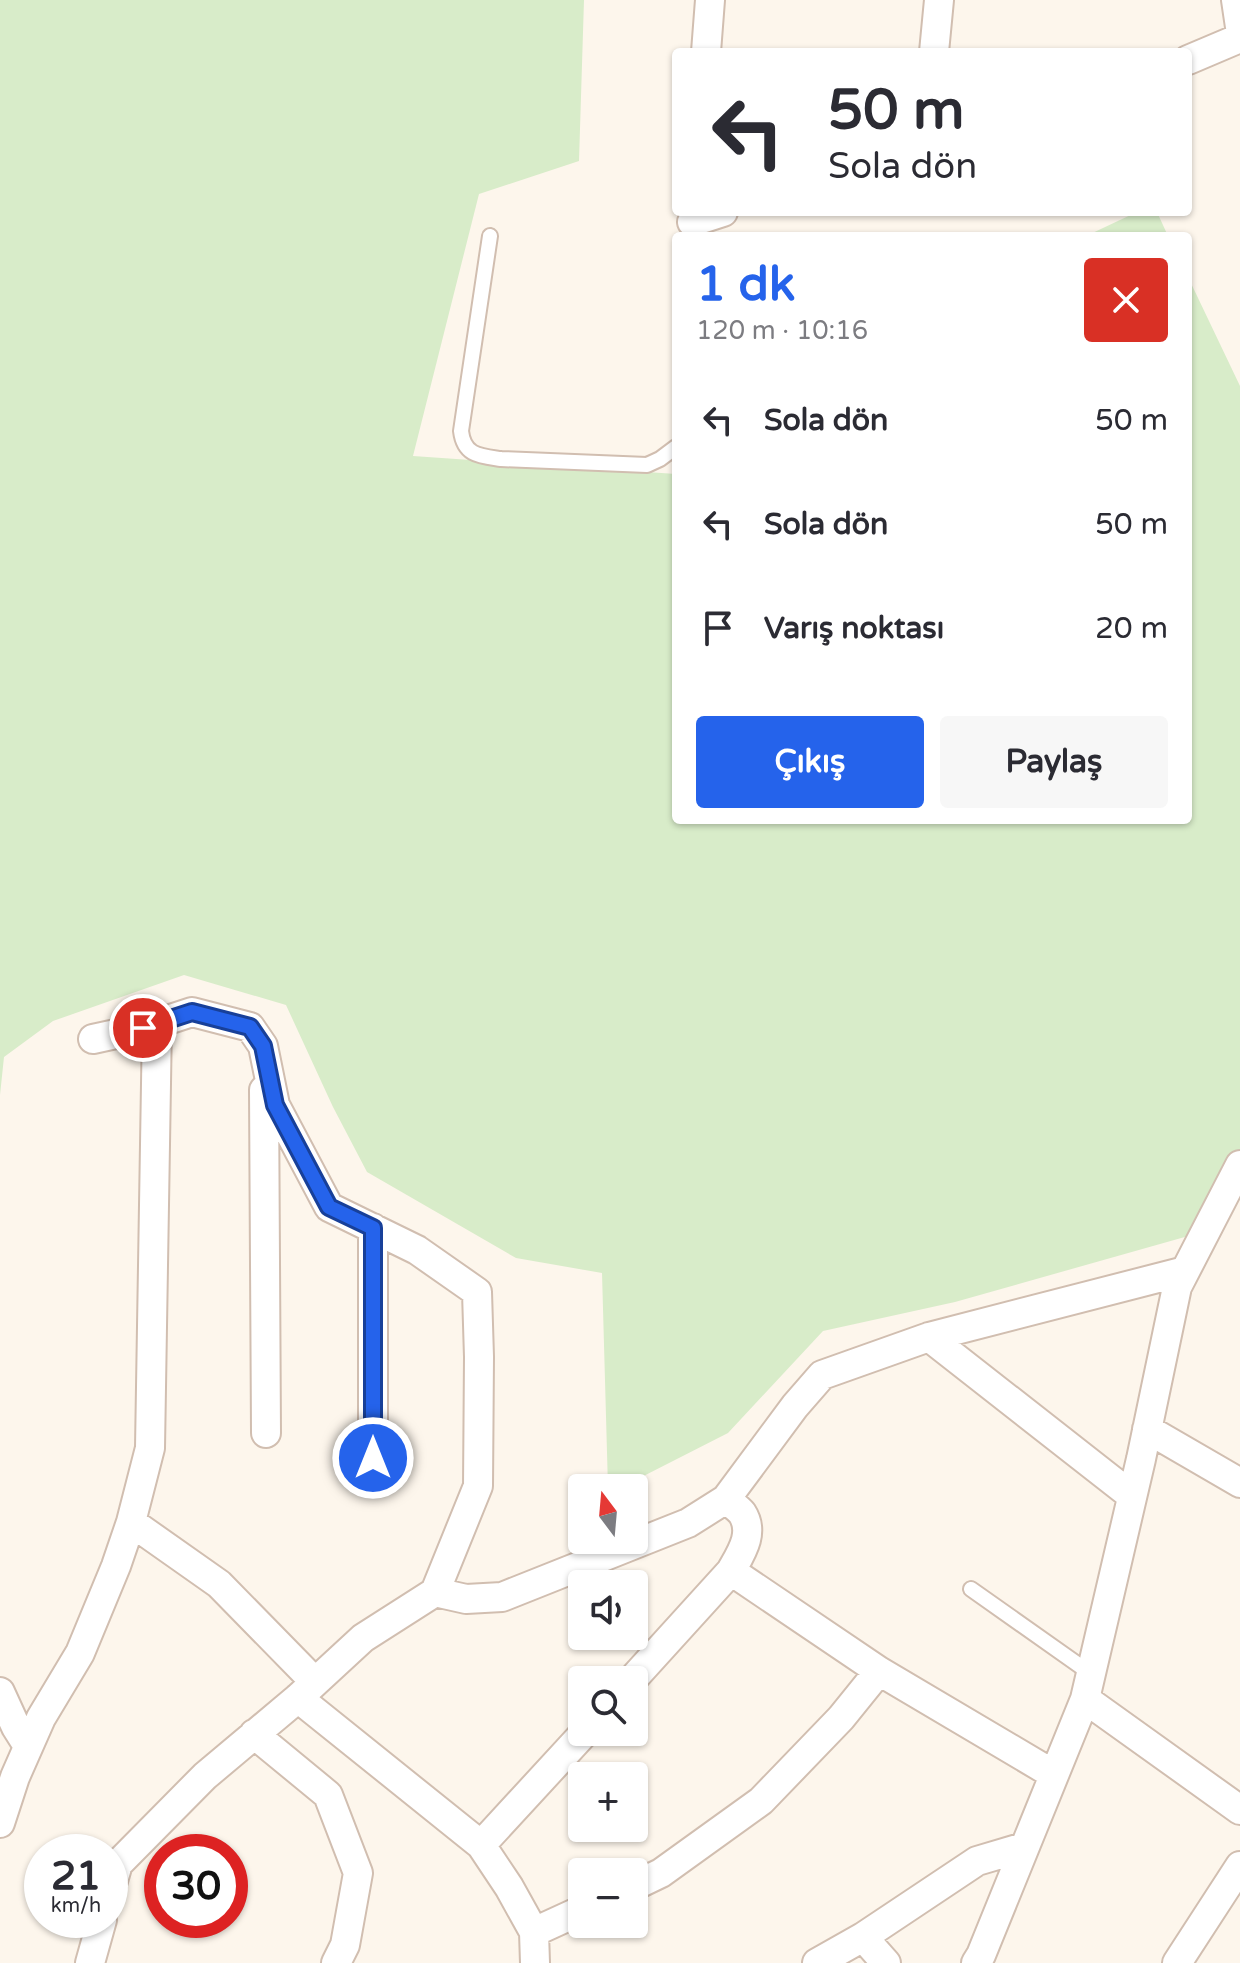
<!DOCTYPE html>
<html lang="tr">
<meta charset="utf-8">
<style>
:root{--surface:#fff;--page:#f7f7f7;--text:#2b2b33;--muted:#7c7c81;--accent:#2563eb}
body{margin:0;font-family:"Varela Round",sans-serif;background:var(--page);color:var(--text);height:100vh;display:flex;flex-direction:column;font-size:30px;white-space:nowrap}
*{box-sizing:border-box;margin:0}
p{font-size:26px;color:var(--muted)}
.icon{flex:none;width:44px;height:44px;fill:none;stroke:currentColor;stroke-width:2;stroke-linecap:round;stroke-linejoin:round}
.map{position:relative;flex:1;overflow:hidden}
.panel{position:absolute;left:672px;top:232px;width:520px;height:592px;display:flex;flex-direction:column;background:var(--surface);border-radius:8px;box-shadow:0 2px 6px #0004}
.panel>*{flex:none}
.hud{position:absolute;left:672px;top:48px;width:520px;height:168px;border-radius:8px;box-shadow:0 2px 6px #0004;background:#fff;color:var(--text);overflow:hidden}
.needle{width:52px;rotate:344deg}
.tools{position:absolute;left:568px;top:1474px;display:grid;gap:16px}
.tools a{display:grid;place-items:center;width:80px;height:80px;border-radius:8px;background:var(--surface);box-shadow:0 2px 6px #0004;font-size:40px}
.speed{position:absolute;left:24px;top:1834px;display:flex;gap:16px;font-size:40px;font-weight:700;text-align:center}
.speed>*{display:grid;place-content:center;width:104px;height:104px;border-radius:50%;background:var(--surface);box-shadow:0 2px 6px #0004;line-height:1}
.speed small{font-size:20px;font-weight:400}
.speed .limit{border:12px solid #d22;background:#fff;color:#111}
.pin{position:absolute;display:grid;place-items:center;width:68px;height:68px;color:#fff;margin:-34px;border:4px solid #fff;border-radius:50%;box-shadow:0 2px 8px #0007}
.me{position:absolute;width:88px;margin:-44px;rotate:0deg;stroke-linejoin:round;filter:drop-shadow(0 0 6px #0008)}
.turn{display:flex;align-items:center;gap:28px;height:168px;padding:0 24px;font-size:36px}
.turn .icon{width:104px;height:104px;stroke-width:2.5}
.turn b{display:block;font-size:56px;line-height:68px}
.round{display:grid;place-items:center;flex:none;width:84px;height:84px;border-radius:8px;background:var(--page)}
.summary{display:flex;align-items:center;justify-content:space-between;height:136px;padding:0 24px}
h1{font-size:48px;font-weight:700;line-height:60px;color:var(--accent)}
.primary-button{display:flex;gap:16px;margin-top:auto;padding:16px 24px}
.primary-button a{flex:1;height:92px;border-radius:8px;background:var(--accent);color:#fff;font-size:32px;font-weight:700;line-height:92px;text-align:center}
.primary-button a+a{background:var(--page);color:var(--text)}
ul{padding:0;list-style:none}
li{display:flex;align-items:center;gap:24px;height:104px;padding:0 24px}
li div{flex:1}
li b{display:block;font-size:30px}
li em{font-style:normal}
.map>svg:first-child{display:block}
.green{fill:#d8ecc9}
.lines{fill:none;stroke-linecap:round;stroke-linejoin:round}
.service-casing{stroke:#d1beb0;stroke-width:18}
.minor-casing{stroke:#d1beb0;stroke-width:32}
.service{stroke:#fff;stroke-width:14}
.minor{stroke:#fff;stroke-width:28}
.route-casing{stroke:#184099;stroke-width:20}
.route{stroke:#2563eb;stroke-width:14}
</style>
<div class="map">
<svg width="1240" height="1963" viewBox="0 0 1240 1963">
<rect width="100%" height="100%" fill="#fdf6ec"/>
<path class="green" d="M0,0h584l-5,161 -100,33 -66,262 263,18v346h512v-543l52,109v779l-34,66 -251,71 -132,29 -95,102 -108,55h-12l-6,-215 -86,-15 -149,-86 -34,-65 -47,-102 -102,-30 -131,46 -49,36 -4,38z
M1137,212h20l11,24h-82z"/>
<g class="lines">
<g class="service-casing">
<path id="service" d="M490,236l-29,195c3,25 19,25 40,28l146,6 13,-6 16,-12
M971,1589l119,84"/>
</g>
<g class="minor-casing">
<path id="minor" d="M1236,0l4,27
M706,52l4,-52
M934,52l5,-52
M1188,60l52,-22
M692,222l31,-10
M93,1039l50,-11 49,-16 58,15 13,19 12,59 54,102 88,43 60,42 2,65 -1,129 -43,106 -72,46 -65,60 -93,78 -87,88 -8,27
M264,1090l2,343
M373,1228v230
M929,1337l203,159
M1147,1429l93,54
M726,1499c4,4 12,9 16,14 13,20 -1,40 -11,58l148,100 174,103
M131,1522l88,62 96,98
M435,1592l31,7 36,-2 186,-74 38,-24 69,-93 27,-31 107,-38 256,-66
M632,1680l99,-109
M0,1692l16,35 12,19
M298,1698l183,147 28,42 25,45 1,31
M1085,1699l155,111
M254,1734l74,61 30,78 -13,72 -9,18
M0,1823l15,-46 26,-59 39,-65 36,-87 15,-44 19,-74 7,-425
M481,1845l104,-113
M634,1886l27,-13 100,-72 80,-83 38,-47
M534,1932l48,-22
M863,1937l23,26
M90,1963l12,-43
M817,1963l46,-26 114,-76 47,-14
M976,1963l5,-8 104,-256 56,-240 36,-172 63,-122
M1177,1963l63,-97"/>
</g>
<use href="#service" class="service"/>
<use href="#minor" class="minor"/>
</g>
<g class="lines">
<g class="route-casing">
<path id="route" d="M143,1028l49,-16 58,15 13,19 12,59 54,102 44,21v230"/>
</g>
<use href="#route" class="route"/>
</g>
</svg>
<div class="tools">
<a><svg class="needle" viewBox="-14 -14 28 28"><path d="M0-13l5 13h-10z" fill="#e53935"/><path d="M0 13l5-13h-10z" fill="#7c7c81"/></svg></a>
<a><svg class="icon" aria-label="sound" viewBox="0 0 24 24"><path d="M4 9h4l5-4v14l-5-4H4zM17 9q2 3 0 6"/></svg></a>
<a><svg class="icon" aria-label="search" viewBox="0 0 24 24"><circle cx="10" cy="10" r="6"/><path d="M15 15l6 6"/></svg></a>
<a>+</a>
<a>−</a>
</div>
<div class="speed"><div>21<small>km/h</small></div><div class="limit">30</div></div>
<div class="pin" style="left:143px;top:1028px;background:#d93025"><svg class="icon" aria-label="arrive" viewBox="0 0 24 24"><path d="M6 21V4h12l-3 4 3 4H6"/></svg></div>
<svg class="me" style="left:373px;top:1458px" viewBox="-20 -20 40 40"><circle r="17" fill="#2563eb" stroke="#fff" stroke-width="3"/><path d="M0-11L8 9 0 5-8 9z" fill="#fff"/></svg>
<div class="hud">
<div class="turn"><svg class="icon" aria-label="left" viewBox="0 0 24 24"><path d="M17 20v-9H6M10 6l-5 5 5 5"/></svg><div><b>50 m</b>Sola dön</div></div>
</div>
<section class="panel">
<div class="summary"><div><h1>1 dk</h1><p>120 m · 10:16</p></div><a class="round" style="background:#d93025;color:#fff"><svg class="icon" aria-label="close" viewBox="0 0 24 24"><path d="M6 6l12 12M18 6L6 18"/></svg></a></div>
<ul>
<li><svg class="icon" aria-label="left" viewBox="0 0 24 24"><path d="M17 20v-9H6M10 6l-5 5 5 5"/></svg><div><b>Sola dön</b></div><em>50 m</em></li>
<li><svg class="icon" aria-label="left" viewBox="0 0 24 24"><path d="M17 20v-9H6M10 6l-5 5 5 5"/></svg><div><b>Sola dön</b></div><em>50 m</em></li>
<li><svg class="icon" aria-label="arrive" viewBox="0 0 24 24"><path d="M6 21V4h12l-3 4 3 4H6"/></svg><div><b>Varış noktası</b></div><em>20 m</em></li>
</ul>
<div class="primary-button"><a>Çıkış</a><a>Paylaş</a></div>
</section>
</div>
